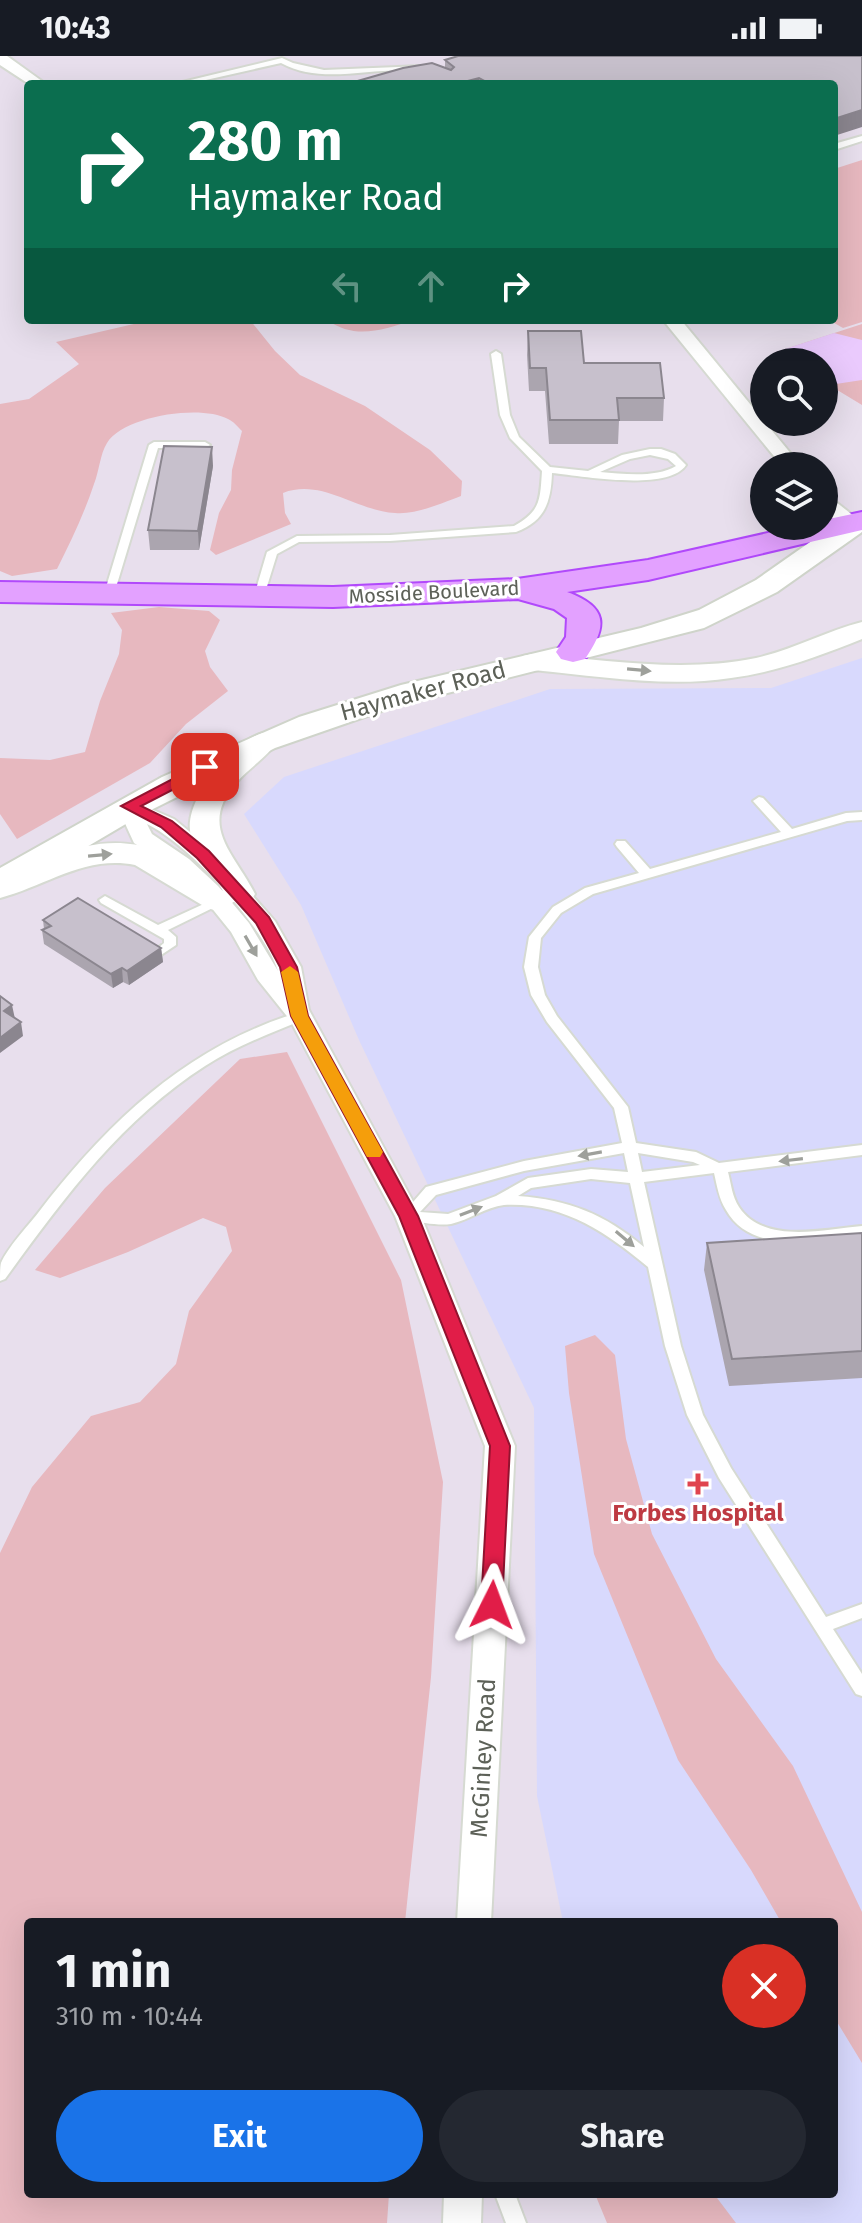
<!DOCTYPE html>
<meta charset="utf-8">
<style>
:root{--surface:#171b24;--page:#242831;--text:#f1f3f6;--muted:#9ea1a6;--accent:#1a73e8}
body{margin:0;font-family:"Fira Sans",sans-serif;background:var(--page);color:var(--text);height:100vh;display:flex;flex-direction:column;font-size:30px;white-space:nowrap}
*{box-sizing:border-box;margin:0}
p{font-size:26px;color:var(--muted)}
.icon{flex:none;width:44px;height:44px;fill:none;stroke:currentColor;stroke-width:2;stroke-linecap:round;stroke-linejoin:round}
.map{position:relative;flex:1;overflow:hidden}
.side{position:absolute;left:24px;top:1862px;width:814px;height:280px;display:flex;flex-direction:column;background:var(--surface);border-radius:8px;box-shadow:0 8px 32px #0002}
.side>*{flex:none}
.banner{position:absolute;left:24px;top:24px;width:814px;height:244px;border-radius:8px;box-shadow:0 8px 32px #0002;background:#0b6e4f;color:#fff;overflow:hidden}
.buttons{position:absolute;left:750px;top:292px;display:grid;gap:16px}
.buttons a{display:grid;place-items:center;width:88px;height:88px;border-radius:50%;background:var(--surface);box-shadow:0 8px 32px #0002;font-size:40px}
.pin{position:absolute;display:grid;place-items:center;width:68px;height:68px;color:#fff;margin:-34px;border-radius:16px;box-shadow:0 4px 12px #0006}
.me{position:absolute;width:88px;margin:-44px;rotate:3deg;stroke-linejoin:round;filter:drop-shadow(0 0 6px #0008)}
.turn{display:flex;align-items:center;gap:28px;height:168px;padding:0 32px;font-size:36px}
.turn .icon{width:104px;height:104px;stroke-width:2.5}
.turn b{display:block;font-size:56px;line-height:68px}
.lanes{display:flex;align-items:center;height:76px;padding:0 32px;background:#0003;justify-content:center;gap:40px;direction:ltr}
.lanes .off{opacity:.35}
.round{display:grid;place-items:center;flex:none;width:84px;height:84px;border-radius:42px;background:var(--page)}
.head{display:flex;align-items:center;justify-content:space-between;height:136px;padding:0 32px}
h1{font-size:48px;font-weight:700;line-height:60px}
.button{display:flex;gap:16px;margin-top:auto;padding:16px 32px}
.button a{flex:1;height:92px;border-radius:48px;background:var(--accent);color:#fff;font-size:32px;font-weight:700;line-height:92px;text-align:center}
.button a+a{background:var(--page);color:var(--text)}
.status{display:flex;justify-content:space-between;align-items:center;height:56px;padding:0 40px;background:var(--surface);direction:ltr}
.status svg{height:22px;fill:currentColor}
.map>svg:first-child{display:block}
.medical{fill:#d8d9fd}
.green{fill:#e7b8bf}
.sand{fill:#eacafd}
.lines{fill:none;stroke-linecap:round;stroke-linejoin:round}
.service-casing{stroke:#d6dad2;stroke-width:4}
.minor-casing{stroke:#d6dad2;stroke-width:4}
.tertiary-casing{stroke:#d6dad2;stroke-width:4}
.secondary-casing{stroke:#cfd4ca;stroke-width:4}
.primary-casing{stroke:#b149fb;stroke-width:4}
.service{fill:#fff;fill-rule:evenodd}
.minor{fill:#fff;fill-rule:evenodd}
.tertiary{fill:#fff;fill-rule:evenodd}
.secondary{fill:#fff;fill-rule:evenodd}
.primary{fill:#e3a1ff;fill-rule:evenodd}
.wall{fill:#aba5af}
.shaded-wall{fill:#8b868f}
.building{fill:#c7c0cc;stroke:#8b868f;stroke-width:2}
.oneway{fill:#9ea09b}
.route{fill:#e11d48;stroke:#92132f;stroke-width:2}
.slow{fill:#f59e0b}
.health-dot{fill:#e0444e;stroke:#fff;stroke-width:3}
.labels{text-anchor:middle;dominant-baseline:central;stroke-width:6;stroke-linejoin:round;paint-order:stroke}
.far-street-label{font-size:20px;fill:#5d6158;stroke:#fff}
.street-label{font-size:24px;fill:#5d6158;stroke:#fff}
.health-label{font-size:24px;font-weight:bold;fill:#be3a42;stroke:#fff}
</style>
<div class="status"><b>10:43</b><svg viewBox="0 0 49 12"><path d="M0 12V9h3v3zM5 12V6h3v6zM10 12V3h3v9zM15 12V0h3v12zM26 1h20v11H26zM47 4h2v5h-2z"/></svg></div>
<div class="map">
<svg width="862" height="2167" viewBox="0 0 862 2167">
<rect width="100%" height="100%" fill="#e8dfed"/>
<path class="medical" d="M862,602v1565h-213l-21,-29h206v-272h-271l-26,-126 -3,-388 -175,-368 -58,-135 -57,-91 40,-37 266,-88 221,-1z"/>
<path class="green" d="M862,104v162l-19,6 -14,-8h5v-151z
M151,264h99l25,31 25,24 65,31 65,44 32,31 -1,15c-19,7 -45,19 -66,17 -39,-2 -73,-35 -112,-20l2,20 6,11 -75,31 -6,-5 9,-37 12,-23 1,-20 10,-39c-4,-4 -9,-10 -14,-12 -27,-15 -105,-3 -121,24 -7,11 -8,29 -13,41 -10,30 -23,57 -37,85l-45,7 -12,-5v-167l29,-5 50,-35 -23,-22z
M327,264h86c-30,10 -58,20 -86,0z
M862,268v81l-38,-23v-20h-32l-16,-10z
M159,551l50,4 11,9 -15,31 5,16 18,24 -42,33 -36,39 -133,76 -17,-25v-56l50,2 35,-8 15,-51 19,-47 3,-24 -11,-17z
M287,996l114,228 42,202 -12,195 -26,245h-377v272h361l-2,29h-387v-670l32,-66 59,-71 49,-14 36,-38 13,-53 43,-60 -6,-24 -23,-9 -75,34 -68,26 -25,-8 70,-82 135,-129z
M595,1279l20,20 11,84 26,95 64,125 77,107 69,146v151l-28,-46v-95h-53l-30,-52 -73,-110 -84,-206 -25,-161 -4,-47z
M595,2138h119l22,29h-129z"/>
<path class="sand" d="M834,277l28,7v40l-26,4 -12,-3v-19h-32l-16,-10z"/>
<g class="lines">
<g class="service-casing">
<path id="service" d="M282,2l11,5 31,7 98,-4 29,18c-14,0 -21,-12 -34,-13 -45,-5 -94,15 -136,-8l-93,21h-14z
M862,80v5l-28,9v-6z
M496,295l5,3 9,61 9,22 31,30 38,4 34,-16 28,-6h11l14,5 11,11c-17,27 -105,11 -134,8 -1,29 -7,48 -36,59l-126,9 -91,1 -22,12 -13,42 -5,3 -4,-1 -1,-2 13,-44 30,-16 93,-1 124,-9c27,-15 26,-26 28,-55l-32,-33 -10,-23 -9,-61zM650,399l18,4 8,7c-20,12 -52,8 -76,6l30,-13z
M154,386h51l5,3 -5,3h-47l-44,146 -5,3 -4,-1 -1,-2 45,-149z
M759,741l4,1 29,31 54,-16 16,-1v8l-15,1 -254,73 -32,19 -20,25 -3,29 7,28 12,21 71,91 8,36 60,9 23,11 143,-18v10l-134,17c3,11 4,25 11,35 25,38 86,22 123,19v10c-43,4 -110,20 -136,-26 -7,-11 -9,-24 -12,-37l-70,9 37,164 22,69 28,53 95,149 36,-13v14l-29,11 29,45v22l-6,-2 -137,-216 -32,-63 -22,-69 -17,-79c-42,-35 -86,-65 -144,-62 -18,2 -35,15 -53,19 -13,2 -30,-2 -43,-3l-5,-1 -2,-4 25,-29 98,-26 98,-18 -8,-35 -67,-86 -16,-27 -7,-28 5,-30 24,-30 32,-19 54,-15 -22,-26 -2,-3 2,-3h8l25,28 131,-37 -28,-31zM624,1097l4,19 -37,-3 -63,9 -32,18 -48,18 -28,-2 16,-17 88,-24zM638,1097l55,9 7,3 -58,7zM591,1123l39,4 14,64c-40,-33 -74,-47 -126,-51l13,-8z
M105,840l53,29 61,-28 4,-1 6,4 -61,30 8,7v8l-18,12 -6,-4 12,-10v-4l-63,-36 -2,-3z
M300,956l7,4 -2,3c-34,14 -69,27 -100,47 -84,54 -142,133 -200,213l-5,2c0,-6 0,-14 1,-18 7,-16 26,-36 37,-50 70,-91 149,-167 262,-201z
M495,2138h20l11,29h-20z"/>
</g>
<g class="minor-casing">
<path id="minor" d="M0,0h7l39,28h-17l-29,-19z
M663,264h18l120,146h-19z
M824,440l7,2 29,23v8h-14l-22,-17z
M128,743l46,20 37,30 64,72 26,46 8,43 112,206 94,230 -24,476h-34l28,-476 -90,-230 -105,-196 -32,-40 -27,-48 -29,-36 -29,-27 -39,-26 -17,-37 3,-5zM147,768c42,20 117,103 131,147l-29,-48 -31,-37 -29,-27 -37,-25z
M444,2138h38l-1,29h-38z"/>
</g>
<g class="tertiary-casing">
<path id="tertiary" d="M862,566v17c-43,17 -85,33 -131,39 -65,10 -133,-2 -198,-8l-10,-2 -4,-6 4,-6 10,-2c74,6 150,19 223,4 37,-8 70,-27 106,-36z
M263,677l10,3 4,6c-10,15 -28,26 -40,40 -40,44 -2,72 18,112l-4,7 -18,1 -4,6 -11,3 -11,-3 -72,-43c-50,-10 -89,21 -135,33v-21c47,-19 102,-47 154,-27 24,10 47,28 69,41 -10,-19 -26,-35 -32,-55 -10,-34 41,-95 72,-103z"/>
</g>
<g class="secondary-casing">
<path id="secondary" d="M853,460l9,3v13l-85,60 -73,36 -308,78 -121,42 -134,67 -129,76 -12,3v-26l162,-91 137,-60 102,-32 240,-57 58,-18 57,-30 87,-61z"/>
</g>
<g class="primary-casing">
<path id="primary" d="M862,456v18l-214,50 -81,12c41,15 41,34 18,67l-12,3 -12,-3 -5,-7 10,-15 1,-19 -13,-9 -36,-10 -185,8 -333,-5v-20l333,5 184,-8 131,-19 151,-34h25v-6z"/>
</g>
<use href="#service" class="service"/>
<use href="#minor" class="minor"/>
<use href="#tertiary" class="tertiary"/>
<use href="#secondary" class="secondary"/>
<use href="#primary" class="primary"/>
</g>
<path class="wall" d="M445,4l389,24h-487l98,-16z
M528,275l56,32 80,35 -1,23h-44l-1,23h-69l-4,-53h-16l-2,-36z
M213,410l-14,84h-49l-2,-20z
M43,864l118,28 2,14 -34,23 -6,-3 -10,6 -69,-44 -2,-14 2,-1z
M862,1177v145l-133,8 -25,-116 3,-27z"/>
<path class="shaded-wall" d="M479,22v6h-23z
M862,54v17l-28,9v-17z
M212,391l1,19 -14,84 -1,-19z
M161,892l2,14 -34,23 -2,-14z
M122,912l1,14 -10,6 -2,-14z
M12,949l3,14 -11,-8z
M21,966l2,14 -23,17v-15z"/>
<path class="building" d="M458,0h404v54l-28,9v-35h-344l-11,-6 -23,6h-109l56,-16 29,-5 19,7 3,-3 -9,-7z
M528,275h53l3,32h76l4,35h-47l2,22h-69l-4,-52h-16z
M164,390l48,1 -14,84 -50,-1z
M78,842l83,50 -34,23 -5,-3 -11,6 -69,-44 9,-4 -8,-6z
M0,940l12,9 -8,6 17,11 -21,16z
M862,1177v118l-130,8 -25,-116z"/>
<defs><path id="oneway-solid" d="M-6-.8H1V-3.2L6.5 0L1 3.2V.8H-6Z" transform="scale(2)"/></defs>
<g class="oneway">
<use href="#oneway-solid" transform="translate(639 614) rotate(5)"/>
<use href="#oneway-solid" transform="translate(100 799) rotate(-5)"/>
<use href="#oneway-solid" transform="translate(251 890) rotate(60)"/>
<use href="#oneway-solid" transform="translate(590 1098) rotate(170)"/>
<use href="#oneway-solid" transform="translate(791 1104) rotate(173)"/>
<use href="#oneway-solid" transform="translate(471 1155) rotate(-21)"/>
<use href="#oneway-solid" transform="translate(625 1183) rotate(40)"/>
</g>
<path class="route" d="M205,706l8,5 -2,3 -70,36 31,15 37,30 60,66 28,50 11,49 110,200 92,230 -8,159 -3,6 -7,3 -8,-3 -3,-6 9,-159 -91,-230 -108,-200 -11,-49 -24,-44 -59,-65 -36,-31 -40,-21z"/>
<path class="slow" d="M290,910l8,6 10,44 75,136 -3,5h-13l-76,-141 -10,-44z"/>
<path class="health-dot" d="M694 1416h8v8h8v8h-8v8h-8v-8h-8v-8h8z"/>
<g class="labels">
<g class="far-street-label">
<text transform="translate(434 536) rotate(-3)">Mosside Boulevard</text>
</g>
<g class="street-label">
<text transform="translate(423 635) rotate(-15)">Haymaker Road</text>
<text transform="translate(483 1702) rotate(-87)">McGinley Road</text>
</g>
<g class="health-label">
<text x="698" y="1457">Forbes Hospital</text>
</g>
</g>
</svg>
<div class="buttons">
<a><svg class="icon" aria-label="search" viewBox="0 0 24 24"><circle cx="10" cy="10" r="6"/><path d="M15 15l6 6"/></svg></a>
<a><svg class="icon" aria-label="layers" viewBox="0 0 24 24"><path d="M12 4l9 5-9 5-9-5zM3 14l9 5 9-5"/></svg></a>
</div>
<div class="pin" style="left:205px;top:711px;background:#d93025"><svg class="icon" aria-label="arrive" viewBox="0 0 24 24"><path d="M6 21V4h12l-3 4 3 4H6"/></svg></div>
<svg class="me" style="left:492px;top:1549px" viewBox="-20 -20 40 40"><path d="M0-17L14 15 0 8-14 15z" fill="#e11d48" stroke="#fff" stroke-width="4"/></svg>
<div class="banner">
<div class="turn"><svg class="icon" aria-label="right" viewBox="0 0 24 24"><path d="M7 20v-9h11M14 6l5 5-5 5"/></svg><div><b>280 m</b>Haymaker Road</div></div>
<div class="lanes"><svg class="icon off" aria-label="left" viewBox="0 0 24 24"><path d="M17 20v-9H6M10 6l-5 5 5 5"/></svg><svg class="icon off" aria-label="ahead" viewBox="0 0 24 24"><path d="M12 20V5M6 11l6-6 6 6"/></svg><svg class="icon" aria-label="right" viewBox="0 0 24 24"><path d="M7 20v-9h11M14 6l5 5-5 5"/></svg></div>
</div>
<section class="side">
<div class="head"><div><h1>1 min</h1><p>310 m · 10:44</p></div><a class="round" style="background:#d93025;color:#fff"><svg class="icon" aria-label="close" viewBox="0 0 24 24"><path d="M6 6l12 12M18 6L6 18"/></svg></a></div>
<div class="button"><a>Exit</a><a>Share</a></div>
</section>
</div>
